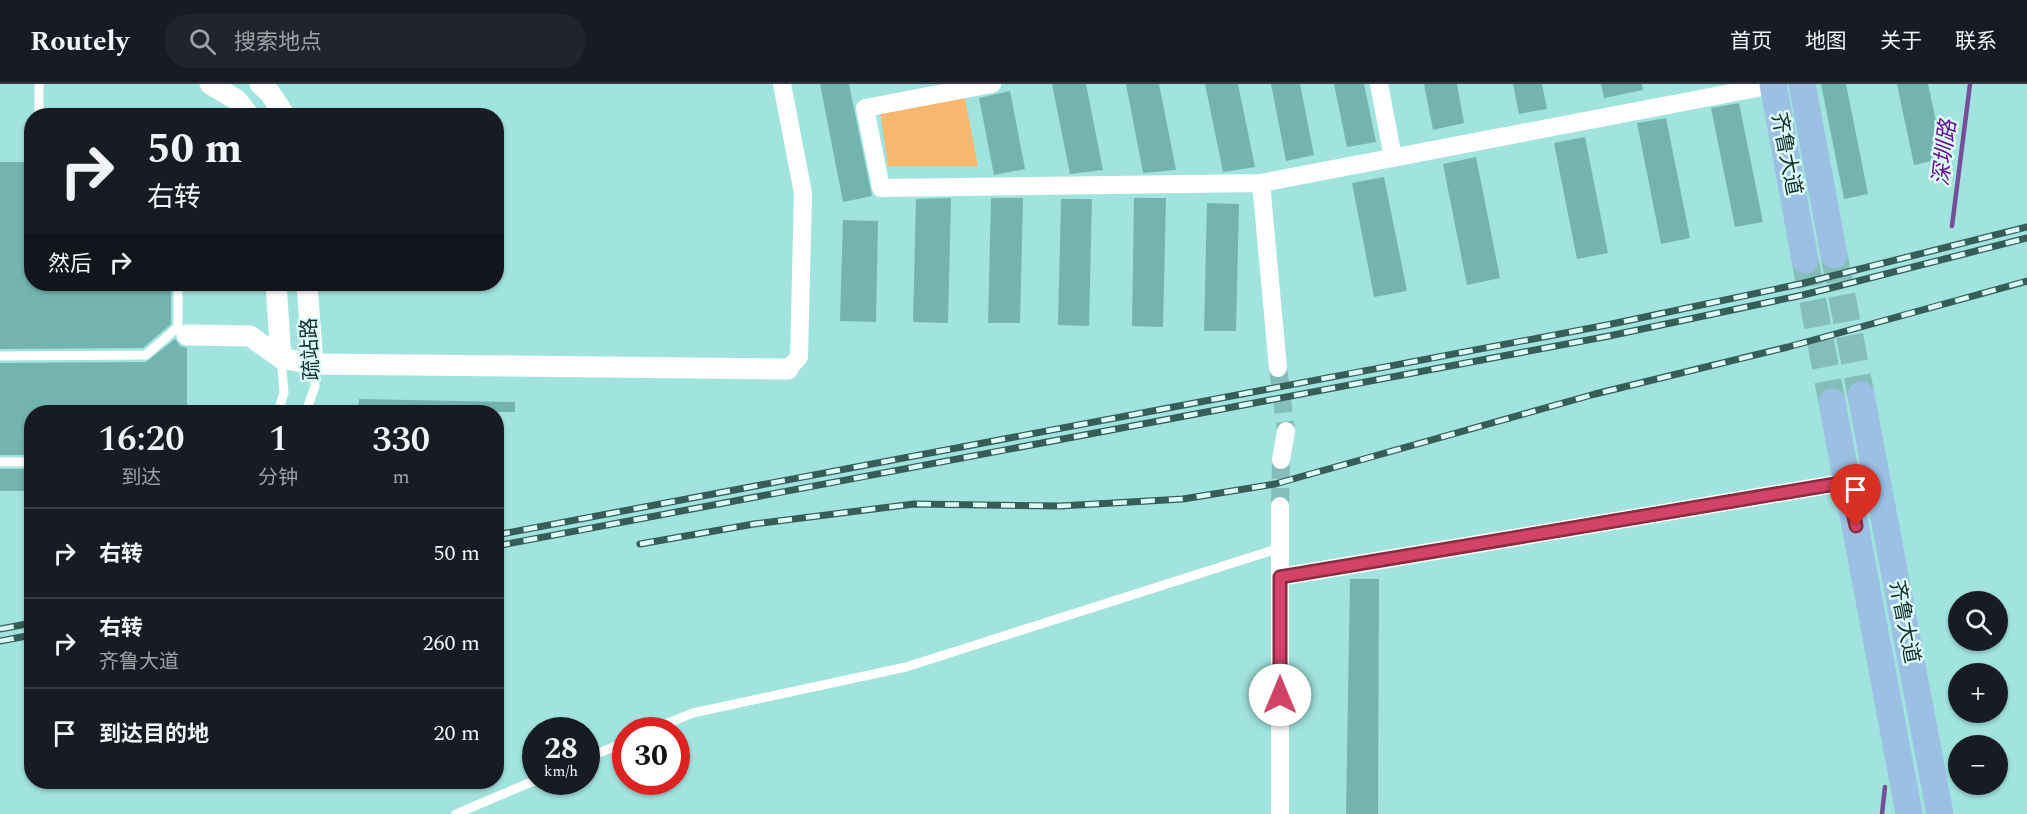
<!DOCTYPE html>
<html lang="zh">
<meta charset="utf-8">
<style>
:root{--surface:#171b24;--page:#20242c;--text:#f1f3f6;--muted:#9ea1a6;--line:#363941}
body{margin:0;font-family:Spectral,"Noto Sans SC",serif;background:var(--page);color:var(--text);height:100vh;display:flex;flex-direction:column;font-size:22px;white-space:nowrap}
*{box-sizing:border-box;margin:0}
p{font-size:20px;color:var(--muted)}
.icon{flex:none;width:33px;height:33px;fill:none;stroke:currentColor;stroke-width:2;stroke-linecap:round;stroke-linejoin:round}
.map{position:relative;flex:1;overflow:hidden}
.drawer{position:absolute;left:24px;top:321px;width:480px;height:384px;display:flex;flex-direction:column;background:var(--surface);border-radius:24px;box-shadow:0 2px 4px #0004}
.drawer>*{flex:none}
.guide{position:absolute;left:24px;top:24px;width:480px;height:183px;border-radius:24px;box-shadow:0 2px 4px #0004;background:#171b24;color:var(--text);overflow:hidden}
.buttons{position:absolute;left:1948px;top:507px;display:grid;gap:12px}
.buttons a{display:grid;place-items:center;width:60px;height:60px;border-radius:50%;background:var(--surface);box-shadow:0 2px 4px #0004;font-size:30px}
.speed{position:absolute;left:522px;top:633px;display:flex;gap:12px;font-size:30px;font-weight:700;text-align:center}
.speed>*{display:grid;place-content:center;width:78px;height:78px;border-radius:50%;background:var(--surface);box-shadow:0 2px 4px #0004;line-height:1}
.speed small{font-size:15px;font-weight:400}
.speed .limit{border:9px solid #d22;background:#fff;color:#111}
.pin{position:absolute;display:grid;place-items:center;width:51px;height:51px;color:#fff;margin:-62px -26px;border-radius:50% 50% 50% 0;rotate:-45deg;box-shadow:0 0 6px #0007}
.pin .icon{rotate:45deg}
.me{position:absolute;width:66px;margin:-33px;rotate:0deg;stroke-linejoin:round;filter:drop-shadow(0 0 4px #0008)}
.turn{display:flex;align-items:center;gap:21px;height:126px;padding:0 24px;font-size:27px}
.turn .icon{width:78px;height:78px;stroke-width:2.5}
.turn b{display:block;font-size:42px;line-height:51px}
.then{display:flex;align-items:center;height:57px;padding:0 24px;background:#0003;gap:12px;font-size:22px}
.eta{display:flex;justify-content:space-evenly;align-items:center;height:102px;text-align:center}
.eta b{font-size:36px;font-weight:600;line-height:42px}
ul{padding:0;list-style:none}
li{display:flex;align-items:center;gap:18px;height:90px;padding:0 24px;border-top:2px solid var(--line)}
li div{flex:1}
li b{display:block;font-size:22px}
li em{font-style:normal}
header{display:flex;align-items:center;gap:36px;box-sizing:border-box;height:84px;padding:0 30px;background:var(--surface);border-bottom:2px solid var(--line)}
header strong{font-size:28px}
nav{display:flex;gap:33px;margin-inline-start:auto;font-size:21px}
.search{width:420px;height:54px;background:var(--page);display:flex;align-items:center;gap:15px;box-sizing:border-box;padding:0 21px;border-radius:24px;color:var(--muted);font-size:22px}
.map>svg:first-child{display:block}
.green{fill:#f7b86e}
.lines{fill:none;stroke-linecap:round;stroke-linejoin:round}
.stream{stroke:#735098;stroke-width:4.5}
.building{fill:#73b4b0}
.minor-tunnel{stroke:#84beba;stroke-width:18;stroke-dasharray:18 9;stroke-linecap:butt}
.primary-tunnel{stroke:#84beba;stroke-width:27;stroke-dasharray:27 14;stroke-linecap:butt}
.service{stroke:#fff;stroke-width:9}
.minor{stroke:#fff;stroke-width:18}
.tertiary{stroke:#fff;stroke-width:21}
.primary{stroke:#9cc0e4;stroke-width:27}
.rail-casing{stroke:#375d5a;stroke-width:7}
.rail{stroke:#ddfdfa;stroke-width:4.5;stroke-dasharray:14;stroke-linecap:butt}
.route-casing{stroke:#892c42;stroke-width:15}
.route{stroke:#d34366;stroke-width:10}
.labels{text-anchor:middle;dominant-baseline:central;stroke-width:5;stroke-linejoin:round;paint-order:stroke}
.street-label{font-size:21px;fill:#102c2a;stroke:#ddfdfa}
.water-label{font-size:22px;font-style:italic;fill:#670f92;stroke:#ddfdfa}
</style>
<header>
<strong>Routely</strong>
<div class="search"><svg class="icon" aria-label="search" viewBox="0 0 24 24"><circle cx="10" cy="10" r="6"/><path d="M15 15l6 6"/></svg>搜索地点</div>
<nav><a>首页</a><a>地图</a><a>关于</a><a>联系</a></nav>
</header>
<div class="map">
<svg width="2027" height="730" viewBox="0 0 2027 730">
<rect width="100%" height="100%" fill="#a1e3de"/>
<path class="green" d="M964,10l14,72h-90l-8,-56z"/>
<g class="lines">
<path class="stream" d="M1952,142l18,-142
M1882,730l3,-27"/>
</g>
<path class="building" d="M820,0h29l23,112 -29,6z
M1052,0h34l17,86 -33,4z
M1126,0h33l17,86 -33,3z
M1205,0h33l17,83 -32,5z
M1271,0h29l14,71 -28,6z
M1334,0h30l12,58 -29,5z
M1424,0h33l7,39 -31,7z
M1513,0h29l5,25 -28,5z
M1601,0h41l1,6 -39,8z
M1821,0h25l22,110 -24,5z
M1897,0h31l16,74 -30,7z
M1010,7l15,78 -31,6 -15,-77z
M1739,19l24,119 -28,5 -24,-119z
M1666,34l24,120 -29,6 -24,-121z
M1585,53l23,116 -31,6 -23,-116z
M1476,73l24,121 -33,7 -24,-121z
M0,78h32v122h139v40l-28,24 -143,1z
M1384,93l23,114 -33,6 -22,-114z
M951,114l-3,125 -35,-1 3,-123z
M991,114h32l-3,125h-32z
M1134,114h32l-3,129 -31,-1z
M1061,115h31l-3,127 -31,-1z
M1207,119l32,1 -3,127h-32z
M843,136l35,1 -2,101 -36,-1z
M175,255l5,7 7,2v64h-155v43h-32v-92l146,-1z
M359,315l156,3v10h-157z
M0,385h32v22h-32z
M1350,495h29l-1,235h-32z"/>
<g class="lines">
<path class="minor-tunnel" d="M1278,284l8,63
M1280,422l1,-46"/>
<path class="primary-tunnel" d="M1834,171l27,140
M1805,176l27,142"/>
<path class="service" d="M39,32v-32
M0,272l146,-1 32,-28v-43
M278,328l6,-19 -3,-35
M306,328l9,-26 -2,-22
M0,378h32
M651,646l42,-17 213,-46 374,-119
M586,674l40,-16
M456,730l80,-34"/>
<path class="minor" d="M782,0l21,109 -4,164 -11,12
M992,0l-127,24 16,80 380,-5 512,-98
M1379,0l14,74
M1261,99l17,185
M1281,376l5,-29
M1280,493l567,-95
M1280,730v-308"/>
<path class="tertiary" d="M210,0l27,16 12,16
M260,0l10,9 15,23
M276,200l5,74
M307,200l6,80
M187,251l63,1 31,22 32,6 475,5"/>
<path class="primary" d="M1773,0l32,176
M1802,0l32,171
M1861,311l79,419
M1832,318l77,412"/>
<g class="rail-casing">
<path id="rail" d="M496,451l1111,-210 193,-41 227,-57
M640,460l114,-20 160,-20 146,2 123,-7 92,-15 320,-90 193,-47 239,-66
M496,462l1113,-210 194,-41 224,-57
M0,545l32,-6
M0,557l32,-6"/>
</g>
<use href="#rail" class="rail"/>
</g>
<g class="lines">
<g class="route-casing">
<path id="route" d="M1280,611v-118l567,-95 9,44"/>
</g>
<use href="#route" class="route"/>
</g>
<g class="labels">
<g class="street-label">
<text transform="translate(1786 70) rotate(79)">齐鲁大道</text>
<text transform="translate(311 265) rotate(-93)">疏站路</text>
<text transform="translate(1904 538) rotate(79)">齐鲁大道</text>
</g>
<g class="water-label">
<text transform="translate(1945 69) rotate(-83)">深圳路</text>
</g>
</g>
</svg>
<div class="buttons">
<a><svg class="icon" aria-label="search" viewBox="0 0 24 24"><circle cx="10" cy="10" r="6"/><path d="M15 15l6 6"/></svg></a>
<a>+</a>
<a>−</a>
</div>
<div class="speed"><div>28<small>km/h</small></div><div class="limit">30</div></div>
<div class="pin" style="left:1856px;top:442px;background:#d93025"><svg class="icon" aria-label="arrive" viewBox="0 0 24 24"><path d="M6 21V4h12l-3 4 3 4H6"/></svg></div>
<svg class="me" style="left:1280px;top:611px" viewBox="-20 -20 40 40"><circle r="19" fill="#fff"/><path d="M0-13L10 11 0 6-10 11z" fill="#d34366"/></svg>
<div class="guide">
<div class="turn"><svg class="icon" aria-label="right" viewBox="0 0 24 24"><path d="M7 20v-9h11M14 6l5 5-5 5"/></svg><div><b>50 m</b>右转</div></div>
<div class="then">然后<svg class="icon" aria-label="right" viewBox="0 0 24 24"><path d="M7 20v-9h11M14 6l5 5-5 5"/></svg></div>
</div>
<section class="drawer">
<div class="eta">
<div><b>16:20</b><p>到达</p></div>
<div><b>1</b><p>分钟</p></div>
<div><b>330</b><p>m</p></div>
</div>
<ul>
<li><svg class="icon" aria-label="right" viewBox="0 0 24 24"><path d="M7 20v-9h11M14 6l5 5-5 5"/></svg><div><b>右转</b></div><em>50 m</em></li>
<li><svg class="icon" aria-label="right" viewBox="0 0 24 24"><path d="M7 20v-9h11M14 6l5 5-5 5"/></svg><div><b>右转</b><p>齐鲁大道</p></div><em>260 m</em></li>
<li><svg class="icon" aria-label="arrive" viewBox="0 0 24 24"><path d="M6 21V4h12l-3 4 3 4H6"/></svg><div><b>到达目的地</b></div><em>20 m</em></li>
</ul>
</section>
</div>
